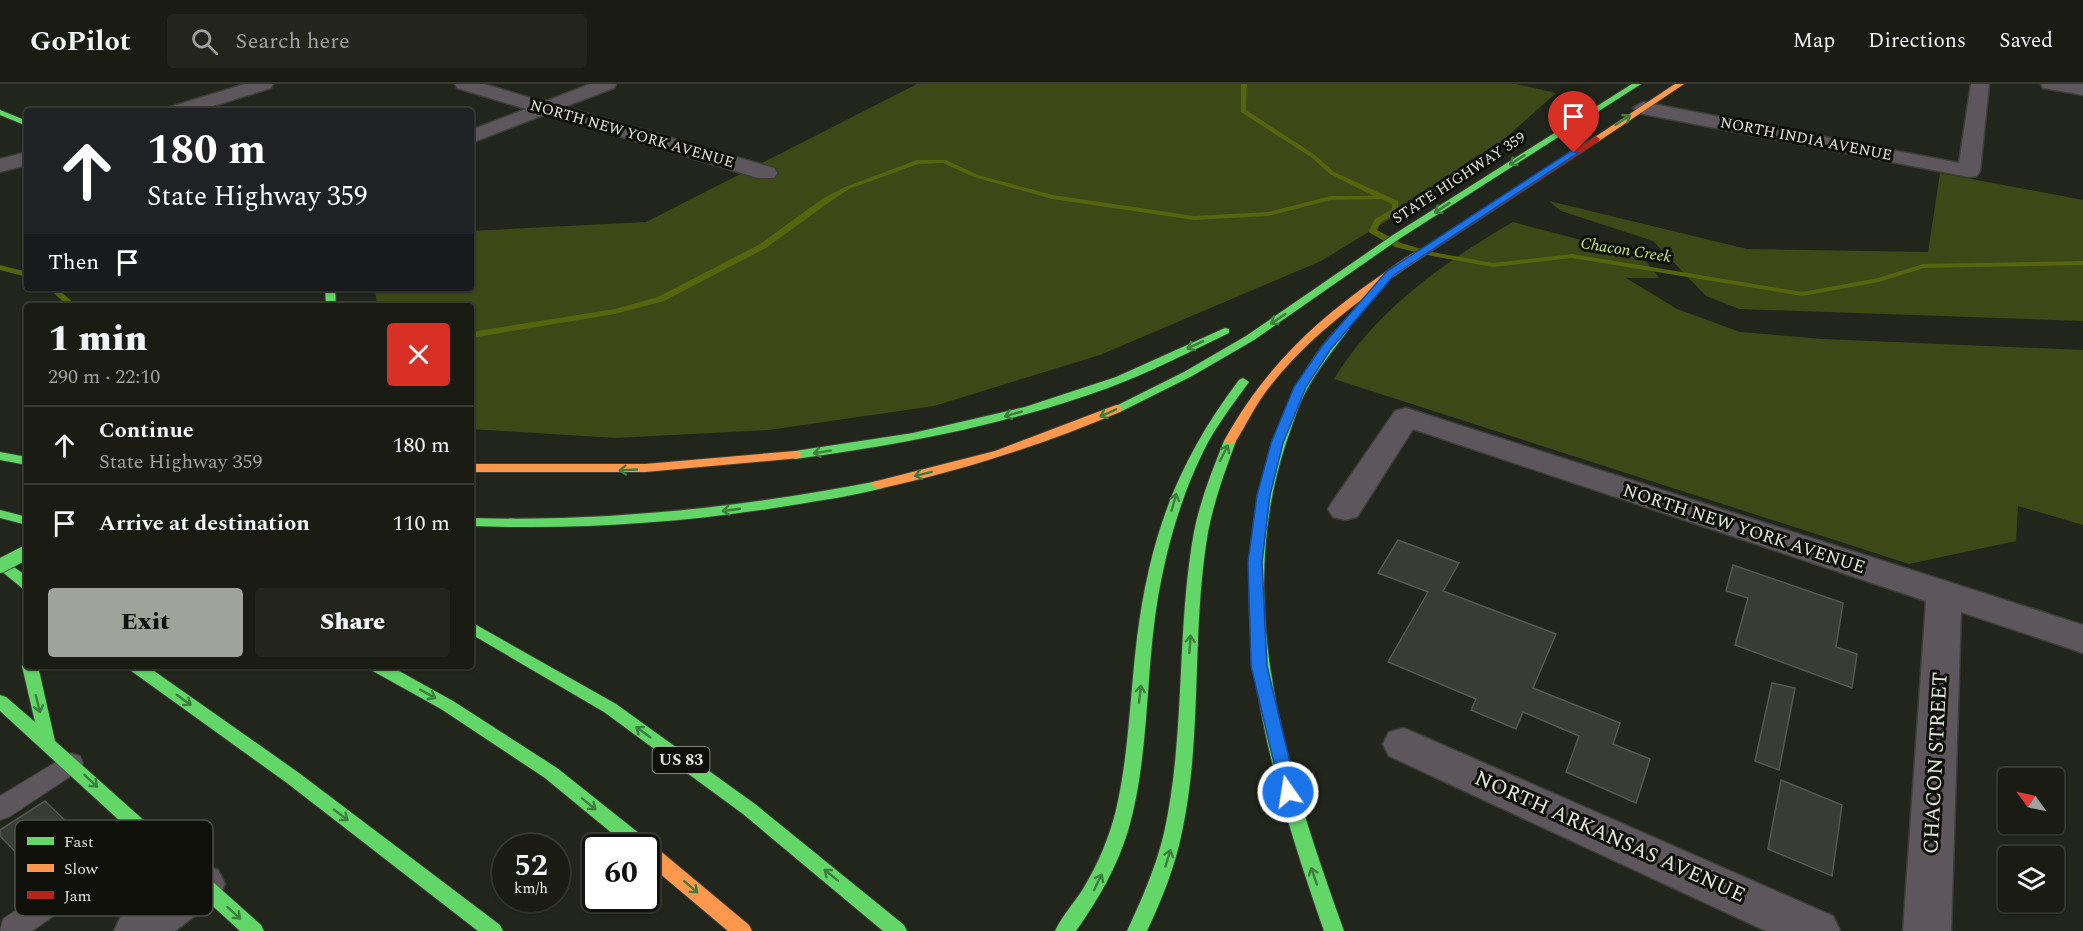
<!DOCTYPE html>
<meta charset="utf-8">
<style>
:root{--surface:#1a1c14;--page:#23251d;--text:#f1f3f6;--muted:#9fa1a0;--line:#383a34;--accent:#9fa398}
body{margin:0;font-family:Spectral,serif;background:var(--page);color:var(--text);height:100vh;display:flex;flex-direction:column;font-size:22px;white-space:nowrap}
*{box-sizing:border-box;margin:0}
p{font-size:20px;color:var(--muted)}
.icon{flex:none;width:33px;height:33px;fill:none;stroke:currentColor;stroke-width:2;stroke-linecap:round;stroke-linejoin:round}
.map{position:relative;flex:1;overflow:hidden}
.side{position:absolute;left:24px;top:219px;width:450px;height:366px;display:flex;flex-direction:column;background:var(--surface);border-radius:6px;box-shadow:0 2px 4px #0004,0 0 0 2px var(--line)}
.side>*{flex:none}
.hud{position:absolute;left:24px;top:24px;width:450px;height:183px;border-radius:6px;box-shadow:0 2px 4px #0004,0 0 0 2px var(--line);background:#202124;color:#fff;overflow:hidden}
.needle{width:39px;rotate:303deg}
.controls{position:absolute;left:1998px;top:684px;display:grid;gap:12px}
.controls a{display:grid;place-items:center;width:66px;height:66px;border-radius:6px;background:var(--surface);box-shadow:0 2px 4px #0004,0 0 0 2px var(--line);font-size:30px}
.speed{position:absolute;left:492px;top:750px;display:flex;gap:12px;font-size:30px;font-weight:700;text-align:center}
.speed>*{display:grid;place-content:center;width:78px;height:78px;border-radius:50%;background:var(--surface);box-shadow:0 2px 4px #0004,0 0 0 2px var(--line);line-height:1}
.speed small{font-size:15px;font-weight:400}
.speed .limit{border:3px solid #111;border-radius:9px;background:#fff;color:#111}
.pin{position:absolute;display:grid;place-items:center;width:51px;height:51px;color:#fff;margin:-62px -26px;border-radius:50% 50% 50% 0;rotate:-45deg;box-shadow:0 0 6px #0007}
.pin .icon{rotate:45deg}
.me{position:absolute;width:66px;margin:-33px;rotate:347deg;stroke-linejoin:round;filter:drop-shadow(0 0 4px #0008)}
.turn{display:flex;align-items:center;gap:21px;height:126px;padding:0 24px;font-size:27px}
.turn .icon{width:78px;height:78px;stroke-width:2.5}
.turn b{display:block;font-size:42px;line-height:51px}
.then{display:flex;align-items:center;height:57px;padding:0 24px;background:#0003;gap:12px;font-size:22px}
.round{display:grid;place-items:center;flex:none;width:63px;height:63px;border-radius:6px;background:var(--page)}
.overview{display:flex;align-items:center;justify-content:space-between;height:102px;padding:0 24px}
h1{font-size:36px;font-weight:800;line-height:45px}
.button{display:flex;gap:12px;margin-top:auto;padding:12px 24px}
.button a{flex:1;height:69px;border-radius:6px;background:var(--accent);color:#111;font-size:24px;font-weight:800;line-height:69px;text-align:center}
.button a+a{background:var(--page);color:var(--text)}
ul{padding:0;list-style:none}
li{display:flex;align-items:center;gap:18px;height:78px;padding:0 24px;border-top:2px solid var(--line)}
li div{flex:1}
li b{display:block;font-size:22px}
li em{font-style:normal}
header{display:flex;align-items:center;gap:36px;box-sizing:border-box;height:84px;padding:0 30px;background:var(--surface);border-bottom:2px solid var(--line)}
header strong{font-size:28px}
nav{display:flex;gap:33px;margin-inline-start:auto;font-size:21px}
.search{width:420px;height:54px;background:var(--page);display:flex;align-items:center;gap:15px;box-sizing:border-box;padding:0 21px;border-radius:6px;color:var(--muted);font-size:22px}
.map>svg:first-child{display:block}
.green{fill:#3c4815}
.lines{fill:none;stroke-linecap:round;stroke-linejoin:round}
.stream{fill:#54650e;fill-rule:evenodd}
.building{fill:#393c33;stroke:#565950;stroke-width:1.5}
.lane-casing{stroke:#3c3f37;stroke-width:2}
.street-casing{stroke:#3c3f37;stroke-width:3}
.fast-casing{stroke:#3c3f37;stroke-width:2}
.slow-casing{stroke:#3c3f37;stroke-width:2}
.jam-casing{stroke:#3c3f37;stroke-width:2}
.lane{fill:#5d565c;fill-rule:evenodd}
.street{fill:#5d565c;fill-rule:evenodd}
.fast{fill:#63d668;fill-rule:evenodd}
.slow{fill:#ff974d;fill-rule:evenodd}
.jam{fill:#b3261e;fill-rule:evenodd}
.fast-bridge-casing{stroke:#3c3f37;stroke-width:16;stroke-linecap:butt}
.fast-bridge{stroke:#63d668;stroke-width:14}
.oneway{stroke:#3d7d3d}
.route{fill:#1a73e8;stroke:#114b97;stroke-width:1.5}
.labels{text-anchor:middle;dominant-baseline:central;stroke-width:6;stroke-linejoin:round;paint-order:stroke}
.far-street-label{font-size:15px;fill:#e3e7db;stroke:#0e1009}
.far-water-label{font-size:16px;font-style:italic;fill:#cfeb79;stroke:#0e1009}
.shield{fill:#0e1009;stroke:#a3a69c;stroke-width:1.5}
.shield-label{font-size:16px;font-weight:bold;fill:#e3e7db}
.street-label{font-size:18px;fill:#e3e7db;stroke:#0e1009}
.near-street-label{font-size:21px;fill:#e3e7db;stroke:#0e1009}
.key{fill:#0e1009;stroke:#4e5048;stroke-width:1.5}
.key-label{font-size:16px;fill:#e3e7db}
</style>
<header>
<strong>GoPilot</strong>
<div class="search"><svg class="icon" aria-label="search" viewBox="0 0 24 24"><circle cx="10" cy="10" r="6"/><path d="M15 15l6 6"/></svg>Search here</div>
<nav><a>Map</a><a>Directions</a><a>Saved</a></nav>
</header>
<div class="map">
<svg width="2083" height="847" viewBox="0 0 2083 847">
<rect width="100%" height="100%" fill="#22251b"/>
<path class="green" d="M917,0h599l40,9 -89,79 -146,89 -221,94 -166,51 -165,24 -154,8 -144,-9v-123h-94l-2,-18h96v-57l175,-9z
M1940,89l143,27v121l-344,-12 -33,-13 -53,-55 -92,-30 -12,-10 198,48 181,3z
M1513,138l106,28 26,10 14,18h-33l51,31 63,23 83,7 260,11v175l-65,-19 -2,35 -107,23 -575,-185c42,-69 110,-117 179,-157z"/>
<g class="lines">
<path class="stream" d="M1241,0h6l-1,26 69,45 19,17 64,29 1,11 -18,10 -4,8 24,13 31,9 61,11 79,-9 230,38 76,-14 45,-14 160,-3v4l-159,3 -45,14 -77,14 -230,-38 -79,9 -61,-11 -37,-9 -25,-14 -1,-2 6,-12 17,-10v-5l-11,-5 -50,1 -63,16 -74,4 -142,-21 -78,-22 -31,-14 -25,1 -69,25 -21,14 -62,45 -102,53 -49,13 -144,24v-6l144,-23 43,-12 102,-53 62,-45 23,-12 72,-27h29l32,15 75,20 141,21 74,-4 63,-16h43l-44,-22 -19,-17 -70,-45z
M0,181l27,7v5l-27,-7z
M48,204h9l20,18h-9z"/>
</g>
<path class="building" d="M1398,456l61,23 -16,28 113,43 -23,54 87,35 -7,21 37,15 -14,44 -70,-31 13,-36 -56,-24 -7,17 -45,-19 5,-11 -88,-37 40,-70 -50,-19z
M1733,481l110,38 -7,44 21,7 -5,34 -117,-43 13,-47 -22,-7z
M1772,599l23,5 -16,82 -24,-9z
M1781,696l61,25 -10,71 -64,-27z
M45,717l34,33 -14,3 -4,8 4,9 -29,19 -36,-37v-6z"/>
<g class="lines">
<g class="lane-casing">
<path id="lane" d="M71,669l9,3 3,7 -3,7 -71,47 -9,3v-24z
M76,751c15,5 31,20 37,34l-4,8 -77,54h-32l3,-12 77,-52 -13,-13 -4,-8 4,-8z"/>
</g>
<g class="street-casing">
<path id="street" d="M245,0h28l-2,4 -74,23h-30l3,-4z
M455,0h29l60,18 46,-18h26l-2,4 -50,19 210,61 3,5 -3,5h-16l-212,-64 -75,29v-13l55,-21 -69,-21z
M1971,0h18l-9,87 -3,5 -8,1 -326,-63 -10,-6 10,-6 316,61z
M2041,0h42v11l-40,-7z
M27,68v13l-27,7v-13z
M1406,324l677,217v28l-122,-41 -10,319h-48l23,-330 -513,-172 -56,88 -12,3 -12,-3 -5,-8 5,-8 62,-90z
M1404,644l429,188 7,15h-74l-377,-175 -6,-12 6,-12z
M202,780l16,6 7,14 -7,14 -43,33h-61l7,-15 65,-46z"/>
</g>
<g class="fast-casing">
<path id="fast" d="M1632,0h9l-242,155 -145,101 -62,36 -72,36h-8l-2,-3 74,-37 62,-36 147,-101z
M0,26l27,11v5l-27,-11z
M325,204h10l1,18h-10z
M1343,242l6,3c-16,21 -32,41 -44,64 -8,15 -12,31 -18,47 -56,164 1,335 57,491h-20c-54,-156 -108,-328 -50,-490 7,-21 14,-41 25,-59 7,-13 31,-52 44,-56z
M1225,244l4,1v4c-40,19 -80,40 -121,55 -102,37 -207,57 -313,71l-6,-4 6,-4 118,-18 112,-26 91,-30z
M1243,294l6,4c-16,22 -33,44 -45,68 -23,46 -37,96 -46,147 -13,77 -8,158 -30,234 -11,36 -30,69 -52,100h-21c7,-15 19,-28 28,-42 15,-25 26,-51 33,-79 13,-56 14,-115 21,-172 13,-102 40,-176 102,-258z
M1230,353l6,4c-11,30 -22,60 -28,91 -17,100 -5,202 -26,300 -7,35 -20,67 -35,99h-20c15,-32 29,-64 37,-98 22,-99 12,-202 30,-301 6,-31 18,-61 30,-91z
M0,368l27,5v8l-27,-5z
M878,397l7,4 -2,3c-30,8 -60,12 -90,17 -107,18 -214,25 -322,21v-8c138,4 272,-11 407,-37z
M0,426l27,7v8l-27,-7z
M0,474l27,18v13l-5,-1 -22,-18z
M471,538l145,82 139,100 149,121 3,6h-24l-140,-117 -139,-102 -133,-78z
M27,577v5h11l17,75 206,184 3,6h-24l-240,-220v-16l6,2 29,25 -13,-56z
M128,582h19l152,107 201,152 3,6h-25l-191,-148 -157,-113z
M369,582h21l63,35 104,67 93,74 3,6 -3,6 -4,1v-7h-16l-85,-70 -104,-69 -70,-39z"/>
</g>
<g class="slow-casing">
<path id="slow" d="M1675,0h9l-85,57 -7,-2z
M1423,165l4,1v4c-57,38 -113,77 -156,131 -15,18 -24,39 -37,59h-8l-2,-3c38,-69 88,-118 153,-163 14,-9 30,-24 46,-29z
M1116,321l4,1 2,3 -2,3c-78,33 -159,59 -242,77l-7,-4 2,-3 122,-31z
M795,367l5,1 1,3 -1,3 -155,14h-174v-8h174z
M646,758l6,2 97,81 3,6h-24l-82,-69v-14h-8l2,-4z"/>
</g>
<g class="jam-casing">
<path id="jam" d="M1596,52l4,3 -1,2 -172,113h-8l-1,-2z"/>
</g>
<use href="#lane" class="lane"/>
<use href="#street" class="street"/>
<use href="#fast" class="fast"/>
<use href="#slow" class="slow"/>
<use href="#jam" class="jam"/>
<g class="fast-bridge-casing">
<path id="fast-bridge" d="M0,482l27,-14"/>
</g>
<use href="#fast-bridge" class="fast-bridge"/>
</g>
<defs><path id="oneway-shaft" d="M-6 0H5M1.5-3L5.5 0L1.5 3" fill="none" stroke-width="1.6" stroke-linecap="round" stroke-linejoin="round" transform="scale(1.5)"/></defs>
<g class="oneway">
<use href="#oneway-shaft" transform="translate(1623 36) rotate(-33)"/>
<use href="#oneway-shaft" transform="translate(1517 76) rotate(148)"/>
<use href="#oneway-shaft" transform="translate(1442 124) rotate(147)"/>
<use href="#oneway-shaft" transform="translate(1278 235) rotate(146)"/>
<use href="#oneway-shaft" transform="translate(1195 261) rotate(155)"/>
<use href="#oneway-shaft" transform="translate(1108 329) rotate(156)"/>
<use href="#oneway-shaft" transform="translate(1013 330) rotate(164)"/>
<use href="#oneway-shaft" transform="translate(822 368) rotate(171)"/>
<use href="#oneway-shaft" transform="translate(1224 369) rotate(-63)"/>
<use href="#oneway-shaft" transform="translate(628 386) rotate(177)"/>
<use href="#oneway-shaft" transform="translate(923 390) rotate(166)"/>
<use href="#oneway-shaft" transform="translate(1174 418) rotate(-74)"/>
<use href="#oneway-shaft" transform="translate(731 426) rotate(172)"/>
<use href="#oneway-shaft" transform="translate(1190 560) rotate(-86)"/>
<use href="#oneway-shaft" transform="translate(428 610) rotate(29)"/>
<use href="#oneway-shaft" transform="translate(1140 610) rotate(-83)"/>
<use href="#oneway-shaft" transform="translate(184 616) rotate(36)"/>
<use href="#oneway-shaft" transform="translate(38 620) rotate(76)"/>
<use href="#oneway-shaft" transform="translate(643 648) rotate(-144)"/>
<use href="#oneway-shaft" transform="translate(91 697) rotate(43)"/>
<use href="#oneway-shaft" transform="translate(589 720) rotate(39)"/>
<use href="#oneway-shaft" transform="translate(341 731) rotate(38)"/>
<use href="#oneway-shaft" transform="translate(1168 774) rotate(-73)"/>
<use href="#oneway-shaft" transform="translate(831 791) rotate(-141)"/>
<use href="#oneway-shaft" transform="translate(1314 792) rotate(-109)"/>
<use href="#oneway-shaft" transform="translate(1098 798) rotate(-64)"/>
<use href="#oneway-shaft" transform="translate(691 803) rotate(41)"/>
<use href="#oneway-shaft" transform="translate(234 829) rotate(42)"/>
</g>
<path class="route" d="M1571,67l7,2 -184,122 -64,75 -24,37 -23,56 -13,52 -8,67 5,104 30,126 -3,5 -6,3 -6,-3 -31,-131 -3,-104 9,-67 14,-52 23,-56 28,-41 65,-75z"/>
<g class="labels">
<g class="far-street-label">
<text transform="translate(632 50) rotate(16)">NORTH NEW YORK AVENUE</text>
<text transform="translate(1806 55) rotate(11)">NORTH INDIA AVENUE</text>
<text transform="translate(1459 94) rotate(-33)">STATE HIGHWAY 359</text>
</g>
<g class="far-water-label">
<text transform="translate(1626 166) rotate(9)">Chacon Creek</text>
</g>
<rect class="shield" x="652.5" y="663" width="57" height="26" rx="4.5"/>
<g class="shield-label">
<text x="681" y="676">US 83</text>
</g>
<g class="street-label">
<text transform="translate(1744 445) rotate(18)">NORTH NEW YORK AVENUE</text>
</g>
<g class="near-street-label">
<text transform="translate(1936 679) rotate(-87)">CHACON STREET</text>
<text transform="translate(1610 753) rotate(24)">NORTH ARKANSAS AVENUE</text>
</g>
</g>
<rect x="15" y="736" width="198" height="96" rx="9" class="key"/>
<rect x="27" y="753" width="27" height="8" fill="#63d668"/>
<rect x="27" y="780" width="27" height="8" fill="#ff974d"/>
<rect x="27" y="807" width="27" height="8" fill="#b3261e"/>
<g class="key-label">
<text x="64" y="763">Fast</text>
<text x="64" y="790">Slow</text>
<text x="64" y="817">Jam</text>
</g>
</svg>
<div class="controls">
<a><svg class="needle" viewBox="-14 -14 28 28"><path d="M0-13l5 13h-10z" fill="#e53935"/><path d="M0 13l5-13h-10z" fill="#9fa1a0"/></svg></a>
<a><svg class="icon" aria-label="layers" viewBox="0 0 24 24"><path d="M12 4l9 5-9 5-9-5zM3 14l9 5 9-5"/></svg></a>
</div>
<div class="speed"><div>52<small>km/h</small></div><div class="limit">60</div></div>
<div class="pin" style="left:1574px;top:69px;background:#d93025"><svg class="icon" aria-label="arrive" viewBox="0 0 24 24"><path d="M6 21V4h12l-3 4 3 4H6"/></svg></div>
<svg class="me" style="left:1288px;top:708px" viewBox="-20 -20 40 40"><circle r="17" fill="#1a73e8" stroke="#fff" stroke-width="3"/><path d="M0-11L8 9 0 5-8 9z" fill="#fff"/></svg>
<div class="hud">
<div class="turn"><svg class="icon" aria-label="ahead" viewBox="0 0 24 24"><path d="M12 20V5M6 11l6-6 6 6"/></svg><div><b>180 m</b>State Highway 359</div></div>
<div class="then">Then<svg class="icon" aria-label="arrive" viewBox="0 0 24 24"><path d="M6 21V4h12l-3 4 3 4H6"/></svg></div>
</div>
<section class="side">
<div class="overview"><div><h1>1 min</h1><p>290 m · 22:10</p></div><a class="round" style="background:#d93025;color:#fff"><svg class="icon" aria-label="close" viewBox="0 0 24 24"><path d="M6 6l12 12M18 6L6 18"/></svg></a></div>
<ul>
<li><svg class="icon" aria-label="ahead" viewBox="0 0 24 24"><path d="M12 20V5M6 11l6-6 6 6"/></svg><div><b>Continue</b><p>State Highway 359</p></div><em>180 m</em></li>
<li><svg class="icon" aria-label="arrive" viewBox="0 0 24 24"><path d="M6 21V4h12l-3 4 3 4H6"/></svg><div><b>Arrive at destination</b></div><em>110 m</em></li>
</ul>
<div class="button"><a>Exit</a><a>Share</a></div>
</section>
</div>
